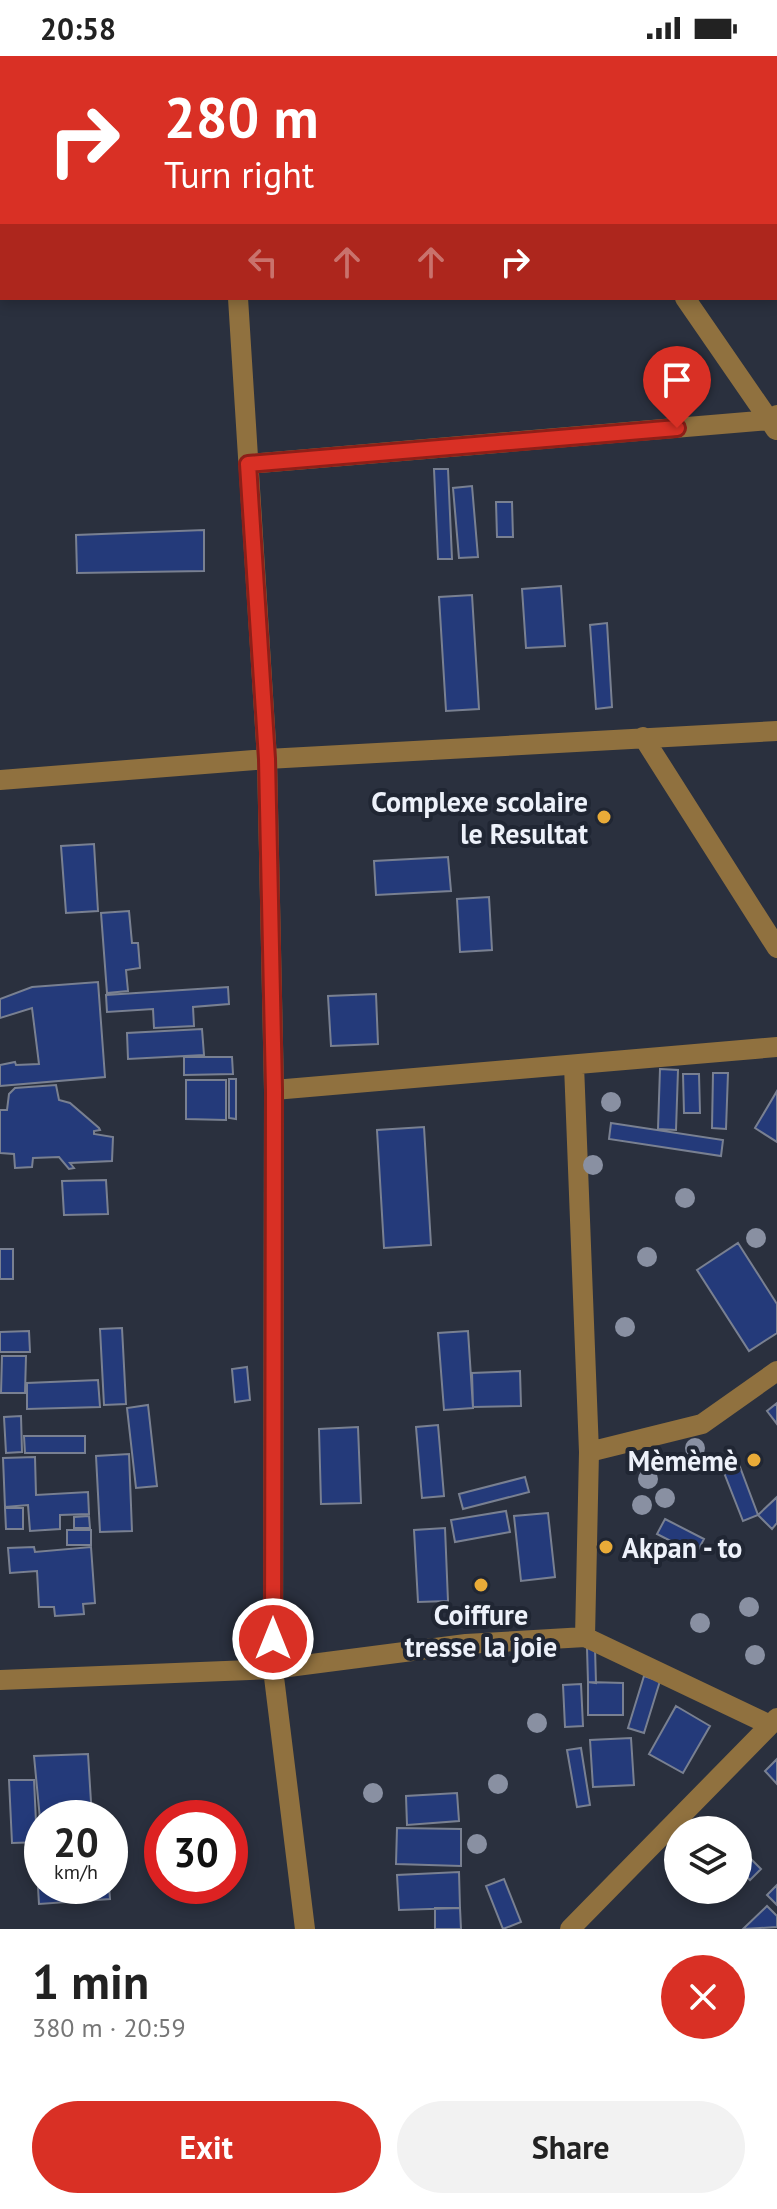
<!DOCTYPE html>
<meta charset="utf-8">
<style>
:root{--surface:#fff;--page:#f2f2f2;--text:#222;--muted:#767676;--accent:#d93025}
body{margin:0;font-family:"PT Sans",sans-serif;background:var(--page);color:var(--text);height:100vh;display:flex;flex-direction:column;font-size:30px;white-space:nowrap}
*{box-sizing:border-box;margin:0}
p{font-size:26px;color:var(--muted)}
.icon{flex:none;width:44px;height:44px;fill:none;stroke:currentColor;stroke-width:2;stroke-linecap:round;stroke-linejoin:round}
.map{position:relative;height:1873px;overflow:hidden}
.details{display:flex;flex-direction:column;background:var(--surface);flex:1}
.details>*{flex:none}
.top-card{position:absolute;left:0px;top:0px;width:778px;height:244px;box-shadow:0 4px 12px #0003;background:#d93025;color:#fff;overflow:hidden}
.buttons{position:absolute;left:664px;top:1760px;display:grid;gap:16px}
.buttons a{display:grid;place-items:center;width:88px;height:88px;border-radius:50%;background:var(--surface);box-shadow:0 4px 12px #0003;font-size:40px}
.speed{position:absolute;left:24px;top:1744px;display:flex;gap:16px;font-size:40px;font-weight:700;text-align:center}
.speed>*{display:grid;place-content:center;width:104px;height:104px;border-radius:50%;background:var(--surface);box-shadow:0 4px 12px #0003;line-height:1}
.speed small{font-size:20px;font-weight:400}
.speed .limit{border:12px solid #d22;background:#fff;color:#111}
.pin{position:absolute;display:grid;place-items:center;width:68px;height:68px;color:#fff;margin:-82px -34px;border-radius:50% 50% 50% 0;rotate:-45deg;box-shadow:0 0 8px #0007}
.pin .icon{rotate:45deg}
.me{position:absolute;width:88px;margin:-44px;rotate:0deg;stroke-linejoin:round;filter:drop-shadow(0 0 6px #0008)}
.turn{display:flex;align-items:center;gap:28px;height:168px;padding:0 32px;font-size:36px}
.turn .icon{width:104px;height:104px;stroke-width:2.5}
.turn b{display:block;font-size:56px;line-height:68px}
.lanes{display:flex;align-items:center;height:76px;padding:0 32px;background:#0003;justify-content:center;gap:40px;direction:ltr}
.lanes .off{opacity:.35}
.round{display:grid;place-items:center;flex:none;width:84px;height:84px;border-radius:42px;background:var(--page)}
.summary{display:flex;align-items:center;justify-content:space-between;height:136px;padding:0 32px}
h1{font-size:48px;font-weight:800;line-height:60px}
.primary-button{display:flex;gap:16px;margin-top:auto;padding:16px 32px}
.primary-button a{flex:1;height:92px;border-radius:48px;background:var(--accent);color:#fff;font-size:32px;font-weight:800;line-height:92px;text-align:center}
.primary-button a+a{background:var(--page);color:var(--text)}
.status{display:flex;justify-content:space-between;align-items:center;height:56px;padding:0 40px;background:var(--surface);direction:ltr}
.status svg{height:22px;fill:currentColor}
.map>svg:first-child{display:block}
.building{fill:#243a7a;stroke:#798091;stroke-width:2}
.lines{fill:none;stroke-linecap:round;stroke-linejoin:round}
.minor{stroke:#90713f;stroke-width:20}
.tree{fill:#8990a2}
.route-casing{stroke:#8d1f18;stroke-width:20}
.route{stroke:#d93025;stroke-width:14}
.poi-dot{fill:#e9ab38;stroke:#202633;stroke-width:3}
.labels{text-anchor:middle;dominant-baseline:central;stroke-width:8;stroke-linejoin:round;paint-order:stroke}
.poi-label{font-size:28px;font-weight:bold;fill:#edf1fa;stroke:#202633;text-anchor:end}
</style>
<div class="status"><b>20:58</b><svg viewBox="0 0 49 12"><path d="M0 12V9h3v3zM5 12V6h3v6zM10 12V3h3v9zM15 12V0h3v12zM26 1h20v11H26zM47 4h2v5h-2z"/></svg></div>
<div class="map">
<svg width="777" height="1873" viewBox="0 0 777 1873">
<rect width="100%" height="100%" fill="#2a303e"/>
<path class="building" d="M434,413h14l4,90h-14z
M472,430l6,71 -19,1 -6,-70z
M496,446h16l1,35h-16z
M204,474v41l-127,2 -1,-38z
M561,530l4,60 -39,2 -4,-59z
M472,539l7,114 -33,2 -7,-114z
M607,567l5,84 -16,2 -6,-84z
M94,788l4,67 -32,2 -5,-67z
M448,801l3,34 -75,4 -2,-34z
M489,841l3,53 -32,2 -3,-53z
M129,855l3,32h6l2,25 -14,2 2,21 -21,2 -6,-80z
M98,926l7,95 -105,9v-21l15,-3 1,3 23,-1 -7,-56 -32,10v-19l32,-12z
M228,931l1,17 -36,3 1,19 -40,2 -1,-19 -46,3 -1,-17z
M376,938l2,50 -47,2 -3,-50z
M202,973l2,26 -76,4 -1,-26z
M184,1001h48l1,17 -49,1z
M660,1013l18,1 -2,60 -18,-1z
M713,1017h15l-2,56 -14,-1z
M683,1018h16l1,39h-16z
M229,1023h7v40l-7,-1z
M186,1024h40v40l-40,-1z
M56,1029l3,15 11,3 29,25 1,2 -6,1v3l19,3 -1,24 -42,2 4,5 -5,1 -10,-12 -26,1 -1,9 -17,1 -1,-14 -14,-1v-43h7l2,-16 6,-6z
M777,1035v51l-22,-14z
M611,1067l112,17 -2,16 -112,-17z
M424,1071l7,118 -47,3 -7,-118z
M106,1124l2,34 -44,1 -2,-34z
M738,1187l39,61v29l-28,18 -52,-81z
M0,1193h13v30h-13z
M122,1272l4,76 -22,1 -4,-76z
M29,1275l1,21h-30v-20z
M468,1275l5,77 -29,2 -6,-77z
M2,1300h24l-1,37h-24z
M247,1311l3,33 -15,2 -3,-33z
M520,1315l1,35 -48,1 -1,-34z
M98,1324l2,27 -73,2v-26z
M777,1347v21l-10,-13z
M148,1349l9,81 -21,2 -9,-80z
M21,1360l1,36 -16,1 -2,-36z
M438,1369l6,71 -22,2 -6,-71z
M358,1371l3,76 -40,1 -2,-75z
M24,1380h61v17h-60z
M129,1398l3,77 -32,1 -4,-76z
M35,1401l1,38 52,-3 1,22 -29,1v14l-30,2 -2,-26 -23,2 -2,-49z
M737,1403l21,56 -15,6 -22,-56z
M525,1421l4,15 -66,17 -4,-15z
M777,1441v26l-5,6 -14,-14z
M5,1452h18v21h-17z
M506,1455l4,21 -55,10 -4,-22z
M548,1457l7,64 -34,4 -7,-65z
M89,1460l1,12h-16v-11z
M665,1463l39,20 -8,15 -39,-20z
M445,1472l3,73 -30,1 -4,-72z
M67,1474h24v15h-24z
M34,1491l1,5 56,-5 4,56 -12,1 1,10 -29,2 -1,-9h-15l-2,-36 -27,2 -2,-25z
M587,1592h8l1,35 -8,-1z
M644,1620l16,5 -16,52 -16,-5z
M588,1626l35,1v32h-35z
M581,1628l2,42 -18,1 -2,-42z
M676,1650l34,20 -27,47 -34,-19z
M631,1682l3,47 -41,2 -3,-47z
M581,1692l9,57 -13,2 -10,-57z
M88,1698l4,64 -52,1 -6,-63z
M777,1703v25l-12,-13z
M9,1724h25l2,42 6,-1v21l-30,1z
M457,1737l2,28 -52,4 -1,-29z
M397,1772l64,1v37l-65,-2z
M738,1790l23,23 -11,11 -12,-11z
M36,1798h6v32h67l1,13 -71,5z
M459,1816l1,36 -61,2 -2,-35z
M504,1823l17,43 -18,7 -17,-43z
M777,1829v20l-10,-10z
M767,1850l10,10v11l-34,2z
M435,1852h25l1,21h-26z"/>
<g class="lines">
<path class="minor" d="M222,0v2
M519,0l1,2
M238,242l29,461 7,331 -1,579 32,260
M685,242l91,132
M248,408l521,-44 8,-5
M643,681l134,211
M0,724l267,-21 510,-28
M574,1009l15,387 -4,185
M274,1034l503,-43
M589,1396l113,-28 75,-53
M0,1624l273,-11 193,-25 119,-7 185,88
M570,1873l207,-211"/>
</g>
<g class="tree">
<circle cx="611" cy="1046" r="10"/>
<circle cx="593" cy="1109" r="10"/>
<circle cx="685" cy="1142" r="10"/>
<circle cx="756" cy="1182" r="10"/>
<circle cx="647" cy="1201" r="10"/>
<circle cx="625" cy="1271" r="10"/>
<circle cx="695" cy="1392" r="10"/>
<circle cx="648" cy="1423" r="10"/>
<circle cx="665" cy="1442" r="10"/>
<circle cx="642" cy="1449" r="10"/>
<circle cx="749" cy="1551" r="10"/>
<circle cx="700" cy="1567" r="10"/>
<circle cx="755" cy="1599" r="10"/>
<circle cx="537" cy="1667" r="10"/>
<circle cx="498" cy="1728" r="10"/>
<circle cx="373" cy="1737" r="10"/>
<circle cx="477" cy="1788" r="10"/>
</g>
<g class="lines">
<g class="route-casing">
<path id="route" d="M273,1583l1,-549 -7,-331 -19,-295 429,-36"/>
</g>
<use href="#route" class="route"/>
</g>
<g class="poi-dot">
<circle cx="604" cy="761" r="8"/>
<circle cx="754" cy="1404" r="8"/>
<circle cx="606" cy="1491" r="8"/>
<circle cx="481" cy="1529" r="8"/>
</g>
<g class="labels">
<g class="poi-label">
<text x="588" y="745">Complexe scolaire<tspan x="588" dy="32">le Resultat</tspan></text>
<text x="738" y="1404">Mèmèmè</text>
<text x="622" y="1491" text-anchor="start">Akpan - to</text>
<text x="481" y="1558" text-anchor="middle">Coiffure<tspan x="481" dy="32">tresse la joie</tspan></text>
</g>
</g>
</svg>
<div class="buttons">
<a><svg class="icon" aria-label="layers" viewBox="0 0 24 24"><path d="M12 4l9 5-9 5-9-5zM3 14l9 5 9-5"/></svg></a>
</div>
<div class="speed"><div>20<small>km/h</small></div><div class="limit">30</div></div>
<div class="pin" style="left:677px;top:372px;background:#d93025"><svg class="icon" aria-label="arrive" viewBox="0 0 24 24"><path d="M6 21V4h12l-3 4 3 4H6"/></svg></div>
<svg class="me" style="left:273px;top:1583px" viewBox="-20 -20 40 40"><circle r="17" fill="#d93025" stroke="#fff" stroke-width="3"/><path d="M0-11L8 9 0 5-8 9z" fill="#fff"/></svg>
<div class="top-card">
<div class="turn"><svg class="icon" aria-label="right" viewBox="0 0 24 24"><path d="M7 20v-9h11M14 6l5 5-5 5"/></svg><div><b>280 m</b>Turn right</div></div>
<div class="lanes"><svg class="icon off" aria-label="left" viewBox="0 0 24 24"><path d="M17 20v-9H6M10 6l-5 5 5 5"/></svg><svg class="icon off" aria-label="ahead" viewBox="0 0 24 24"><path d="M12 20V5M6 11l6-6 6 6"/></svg><svg class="icon off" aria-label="ahead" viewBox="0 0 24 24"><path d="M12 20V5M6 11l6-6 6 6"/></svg><svg class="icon" aria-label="right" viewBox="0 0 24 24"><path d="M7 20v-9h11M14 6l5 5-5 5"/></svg></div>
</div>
</div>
<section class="details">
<div class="summary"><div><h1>1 min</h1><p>380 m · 20:59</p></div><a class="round" style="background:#d93025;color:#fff"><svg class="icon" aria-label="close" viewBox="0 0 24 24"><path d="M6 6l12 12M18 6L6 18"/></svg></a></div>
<div class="primary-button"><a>Exit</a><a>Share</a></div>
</section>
